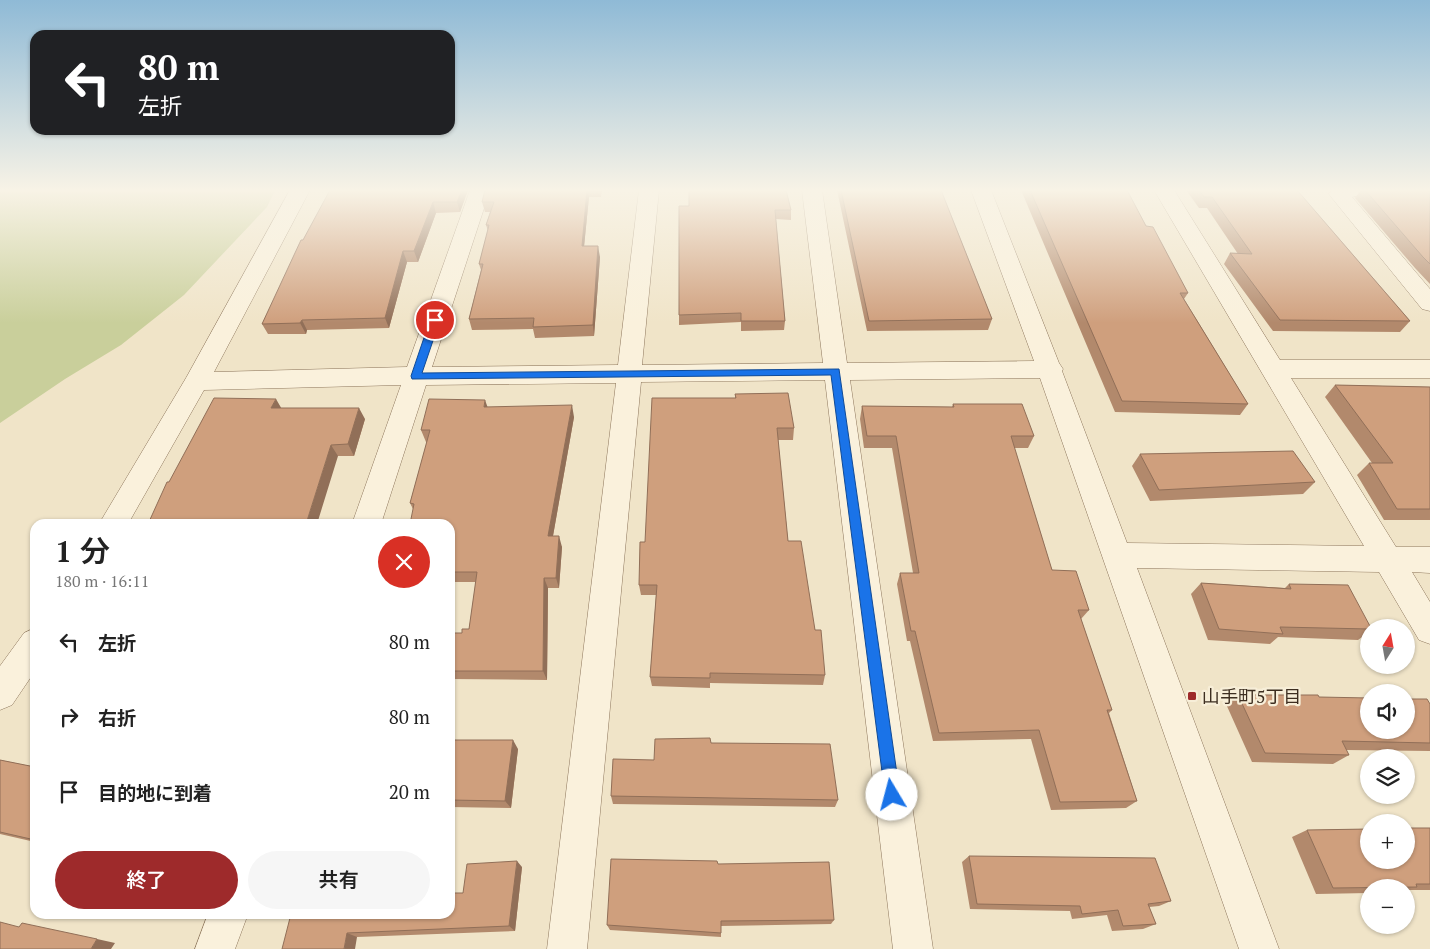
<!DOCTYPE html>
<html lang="ja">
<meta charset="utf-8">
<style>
:root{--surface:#fff;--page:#f6f6f6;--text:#222;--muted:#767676;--accent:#9e2a2b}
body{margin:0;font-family:"PT Serif","Noto Sans JP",serif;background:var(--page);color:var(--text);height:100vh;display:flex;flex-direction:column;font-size:19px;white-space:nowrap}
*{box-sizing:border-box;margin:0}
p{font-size:16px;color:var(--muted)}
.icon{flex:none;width:28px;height:28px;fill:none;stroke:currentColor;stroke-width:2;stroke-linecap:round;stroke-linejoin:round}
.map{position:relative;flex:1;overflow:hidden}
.side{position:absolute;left:30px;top:519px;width:425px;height:400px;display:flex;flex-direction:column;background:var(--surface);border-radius:15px;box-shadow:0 1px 4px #0004}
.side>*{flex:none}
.banner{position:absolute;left:30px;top:30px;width:425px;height:105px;border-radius:15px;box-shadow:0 1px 4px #0004;background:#202124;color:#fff;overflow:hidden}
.needle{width:32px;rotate:11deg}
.controls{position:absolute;left:1360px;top:619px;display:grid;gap:10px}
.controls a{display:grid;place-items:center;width:55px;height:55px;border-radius:50%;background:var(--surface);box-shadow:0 1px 4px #0004;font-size:25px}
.pin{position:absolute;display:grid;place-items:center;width:42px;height:42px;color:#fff;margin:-21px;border:2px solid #fff;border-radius:50%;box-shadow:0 1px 5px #0007}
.me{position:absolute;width:55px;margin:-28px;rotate:352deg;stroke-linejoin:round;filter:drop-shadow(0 0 4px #0008)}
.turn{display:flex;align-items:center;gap:18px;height:105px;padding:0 25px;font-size:22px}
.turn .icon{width:65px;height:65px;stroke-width:2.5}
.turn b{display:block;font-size:35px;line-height:42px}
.round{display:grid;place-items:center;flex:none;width:52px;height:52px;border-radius:26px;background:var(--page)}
.overview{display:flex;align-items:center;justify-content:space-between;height:85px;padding:0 25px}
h1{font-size:30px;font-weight:600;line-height:38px}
.cta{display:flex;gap:10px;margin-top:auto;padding:10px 25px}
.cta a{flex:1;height:58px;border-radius:30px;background:var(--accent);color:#fff;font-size:20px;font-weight:600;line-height:58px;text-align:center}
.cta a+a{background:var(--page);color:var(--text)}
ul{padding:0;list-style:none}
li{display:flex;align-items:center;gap:15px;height:75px;padding:0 25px}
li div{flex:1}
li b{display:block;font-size:19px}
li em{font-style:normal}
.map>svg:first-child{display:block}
.green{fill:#c9cf9b}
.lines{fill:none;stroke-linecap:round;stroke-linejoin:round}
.minor-casing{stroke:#8d765c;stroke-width:1}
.minor{fill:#faf1dc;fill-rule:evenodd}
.wall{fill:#b2896c}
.shaded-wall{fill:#916f58}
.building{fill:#cf9f7d;stroke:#916f58}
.route{fill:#1a73e8;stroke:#114b97}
.poi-dot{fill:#9e2a2b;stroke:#f7eed8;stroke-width:2}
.labels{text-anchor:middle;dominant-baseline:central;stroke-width:4.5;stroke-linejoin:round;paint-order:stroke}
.near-poi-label{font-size:18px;fill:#3d2e20;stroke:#f7eed8;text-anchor:start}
</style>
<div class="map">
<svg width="1430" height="949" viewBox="0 0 1430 949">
<rect width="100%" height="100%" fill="#f0e4c8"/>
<path class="green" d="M0,190h275l-8,17 -83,88 -63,50 -56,34 -65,44z"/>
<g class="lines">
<g class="minor-casing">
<path id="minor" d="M290,190h20l-96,182 193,-5 63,-177h20l-58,177 186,-2 21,-175h20l-17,175 181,-2 -21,-173h20l25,173 187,-2 -63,-171h20l68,173 4,6 -1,2 65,172 237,3 -210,-356h20l106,170h150v18h-139l105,169h34v26l-18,-1 18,30v42l-11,-4 -40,-68 -242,-4 142,381h-40l-199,-571 -190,2 83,569h-40l-68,-569 -184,2 -54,567h-40l69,-566 -190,2 -45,139h-29l49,-139 -197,5 -76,134h-29l87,-146z
M1332,190h35l-3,4 -12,3 78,92v22l-8,-2 -90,-111 -3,-4z
M35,628v43l-23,34 -12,5v-44l24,-33z
M208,914h40l-13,35h-40z"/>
</g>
<use href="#minor" class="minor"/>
</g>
<path class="wall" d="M468,190l-8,22 -24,1 -18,49h-11l-18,66 -82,2 -1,4h-38l-6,-10 41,-84z
M485,190h117l-1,7h-12l-5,49 16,11 -6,79 -59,2 -2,-9 -61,1 -3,-11 12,-49 -2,-6 9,-33 -2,-6 4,-13h-5l-3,-10z
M837,190h104l51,129 -4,11 -121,1z
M1021,190h106l19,36 42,67 -4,6 64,105 -8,11 -125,-3z
M1186,190h111l113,131 -10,11 -127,-1 -49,-67 6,-11 8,1 -31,-46h-8z
M1361,190h69v94l-15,-16 -60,-70z
M679,206l112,4v10l-15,-1 9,102 -1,9 -43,1v-9l-62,3z
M1335,385l95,2v133h-46l-27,-45 12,-12h3l-47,-66z
M735,394l59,34 -1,12h-15l10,101 27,89 10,45 -2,10 -113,-2v5l-58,-2 -2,-9 6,-82h-15l-2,-10 6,-43 90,-144z
M953,404l81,32 -6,12h-14l38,122 37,40 -8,9 31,91 -3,3 28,88 -11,7 -75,2 -20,-71 -98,2 -23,-100h-3l-10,-57 3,-11h13l-21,-125h-28l-4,-29 2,-13 90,1z
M488,407l86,10 -21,119 9,11 -3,41h-11l-1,92 -97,-1v-46h12l7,-4 7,-47h-26v-58l-37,-15 -3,-6 17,-61h-1l-5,-12z
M281,408l84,11 -11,37h-16l-169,26z
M1140,454l175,28 -12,12 -153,7 -18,-35z
M1201,583l84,5 4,-4 80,44v4l-11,8 -80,-3 -8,7 -62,-4 -17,-46z
M1238,695l81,2 111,7v47l-84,-1 3,5 -16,9 -81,-2 -26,-58z
M450,740l68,9 -7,59 -61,-1z
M711,743l127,57 -3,7 -222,-3 -2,-8 43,-36z
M0,760l35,7v75l-35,-8z
M1430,828v62h-24v-2h-37v5l-53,1 -24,-57 15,-7z
M969,856l202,45 -12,5 -10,1 7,17 -13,5 -31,2 -5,-16 -35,4 -2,-8 -100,-2 -8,-47z
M718,864l116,56 -3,4 -110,2v11l-111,-7 -3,-5z
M522,867l-7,64 -158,6 -75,12 181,-56z"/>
<path class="shaded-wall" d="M462,190h6l-8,22 -3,-10z
M587,190h1l1,7 -6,60 -1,-11z
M433,202l3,11 -18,49 -4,-11z
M598,246l2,11 -6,79 -1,-11z
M403,251l4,11 -18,66 -4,-10z
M302,320l5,10 -1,4 -6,-11z
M276,399l7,12 -12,-3z
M485,400l4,11 -5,-4z
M572,405l2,12 -23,130 -3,-11z
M359,408l6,11 -11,37 -6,-12z
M331,445l7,11 -21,68h-11z
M559,536l3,11 -3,41 -3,-10z
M544,578l4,10 -1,92 -4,-9z
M513,740l5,9 -7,59 -6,-7z
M517,861l5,6 -7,64 -6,-5z
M347,933l10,4 -2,12h-11z
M97,939l18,4 -4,6h-20z"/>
<path class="building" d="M330,190h132l-5,12h-24l-19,49h-11l-18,67 -83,2 -2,3 -38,1 39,-84h2z
M485,190h102l-5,56h16l-5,79 -60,2 1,-9 -65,1 14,-55h-4l10,-39h-3l8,-23h-12z
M689,190h97l5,20h-16l10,111h-44v-8l-62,2v-109h10z
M841,190h100l51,129 -123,2z
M1030,190h97l19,36 7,1 35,66h-8l68,111 -126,-3z
M1199,190h98l113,131 -130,-1 -50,-67 22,1 -40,-57h-8z
M1365,190h65v74l-7,-7z
M1335,385l95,2v122h-33l-28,-46h24z
M788,393l6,35h-17l11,113h13l14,89h6l4,45 -115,-2v5l-60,-1 7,-92h-18l1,-43h5l7,-144h84l-1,-4z
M214,398l62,1 -5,9h88l-11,36 -17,1 -25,79h-158l19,-42h2z
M429,399l56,1 -1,7 88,-2 -24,131h11l-3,42h-12l-1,93h-93v-38h12v-4h7l8,-57h-27v-48h-40l4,-20 -4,-1 20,-73h-9z
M953,404h69l12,32h-23l41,134 24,1 13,39h-11l34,100h-5l30,91 -77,1 -21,-72 -100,3 -24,-102h-4l-11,-58h19l-23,-137h-29l-5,-30 92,1z
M1293,451l22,31 -156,8 -19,-36z
M1201,583l90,6 -2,-5 59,1 23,43h-2v1l-89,-2 3,7 -64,-5z
M1238,695h80l1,2 50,1v32h37v-31h21l3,5v39l-88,-2 7,14 -84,-2z
M710,738l1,5 119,1 8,56 -227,-4 2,-37 41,1 1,-21z
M450,740h63l-8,61 -55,-1z
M0,760l35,7v73l-35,-8z
M1406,828h24v56h-14l1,3 -84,1 -26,-58 62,-1v31h37z
M969,856l186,2 16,43 -23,3 8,20 -33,2 -5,-16 -36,4 -2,-8 -103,-2z
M611,859l106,2 1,3 111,-2 5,58 -113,1v12l-114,-8z
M517,861l-8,65 -162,7 -3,16h-62l9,-35h159v-21h13l4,-29z
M0,922l19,5 3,-4 75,16 -6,10h-91z"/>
<linearGradient id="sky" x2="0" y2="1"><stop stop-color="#8fbad6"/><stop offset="0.59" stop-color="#f8f3e6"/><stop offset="1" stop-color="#f8f3e6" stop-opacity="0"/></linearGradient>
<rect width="1430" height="323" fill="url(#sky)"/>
<path class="route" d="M435,317l5,3 -18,53 417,-4 61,426 -2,5 -6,3 -5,-3 -2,-5 -54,-420 -419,4 -1,-3 19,-56z"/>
<rect class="poi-dot" x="1187" y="691" width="10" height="10" rx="2.5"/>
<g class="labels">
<g class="near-poi-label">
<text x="1202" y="696">山手町5丁目</text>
</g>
</g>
</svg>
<div class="controls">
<a><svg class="needle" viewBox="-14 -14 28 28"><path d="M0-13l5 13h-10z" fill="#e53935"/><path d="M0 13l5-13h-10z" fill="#767676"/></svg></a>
<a><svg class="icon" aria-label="sound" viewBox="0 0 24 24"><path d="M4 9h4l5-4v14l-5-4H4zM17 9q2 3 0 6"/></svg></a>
<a><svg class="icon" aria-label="layers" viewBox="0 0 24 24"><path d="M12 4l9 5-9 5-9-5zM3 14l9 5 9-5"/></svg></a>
<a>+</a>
<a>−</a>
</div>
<div class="pin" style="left:435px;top:320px;background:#d93025"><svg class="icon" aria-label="arrive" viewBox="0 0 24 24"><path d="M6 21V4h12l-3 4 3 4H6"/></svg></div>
<svg class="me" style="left:892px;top:795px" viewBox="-20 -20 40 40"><circle r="19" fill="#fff"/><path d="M0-13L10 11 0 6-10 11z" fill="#1a73e8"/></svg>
<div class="banner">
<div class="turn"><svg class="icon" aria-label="left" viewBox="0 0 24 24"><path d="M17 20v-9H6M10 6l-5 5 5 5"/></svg><div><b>80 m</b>左折</div></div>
</div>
<section class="side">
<div class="overview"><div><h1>1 分</h1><p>180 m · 16:11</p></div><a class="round" style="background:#d93025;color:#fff"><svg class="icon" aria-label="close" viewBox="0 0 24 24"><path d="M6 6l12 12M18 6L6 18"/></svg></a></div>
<ul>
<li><svg class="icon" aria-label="left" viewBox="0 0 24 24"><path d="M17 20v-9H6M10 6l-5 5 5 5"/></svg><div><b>左折</b></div><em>80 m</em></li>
<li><svg class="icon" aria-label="right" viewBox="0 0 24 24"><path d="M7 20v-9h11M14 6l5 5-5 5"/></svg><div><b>右折</b></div><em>80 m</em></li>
<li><svg class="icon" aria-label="arrive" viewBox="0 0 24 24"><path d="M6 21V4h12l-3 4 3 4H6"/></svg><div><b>目的地に到着</b></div><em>20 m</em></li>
</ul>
<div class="cta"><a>終了</a><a>共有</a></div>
</section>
</div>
